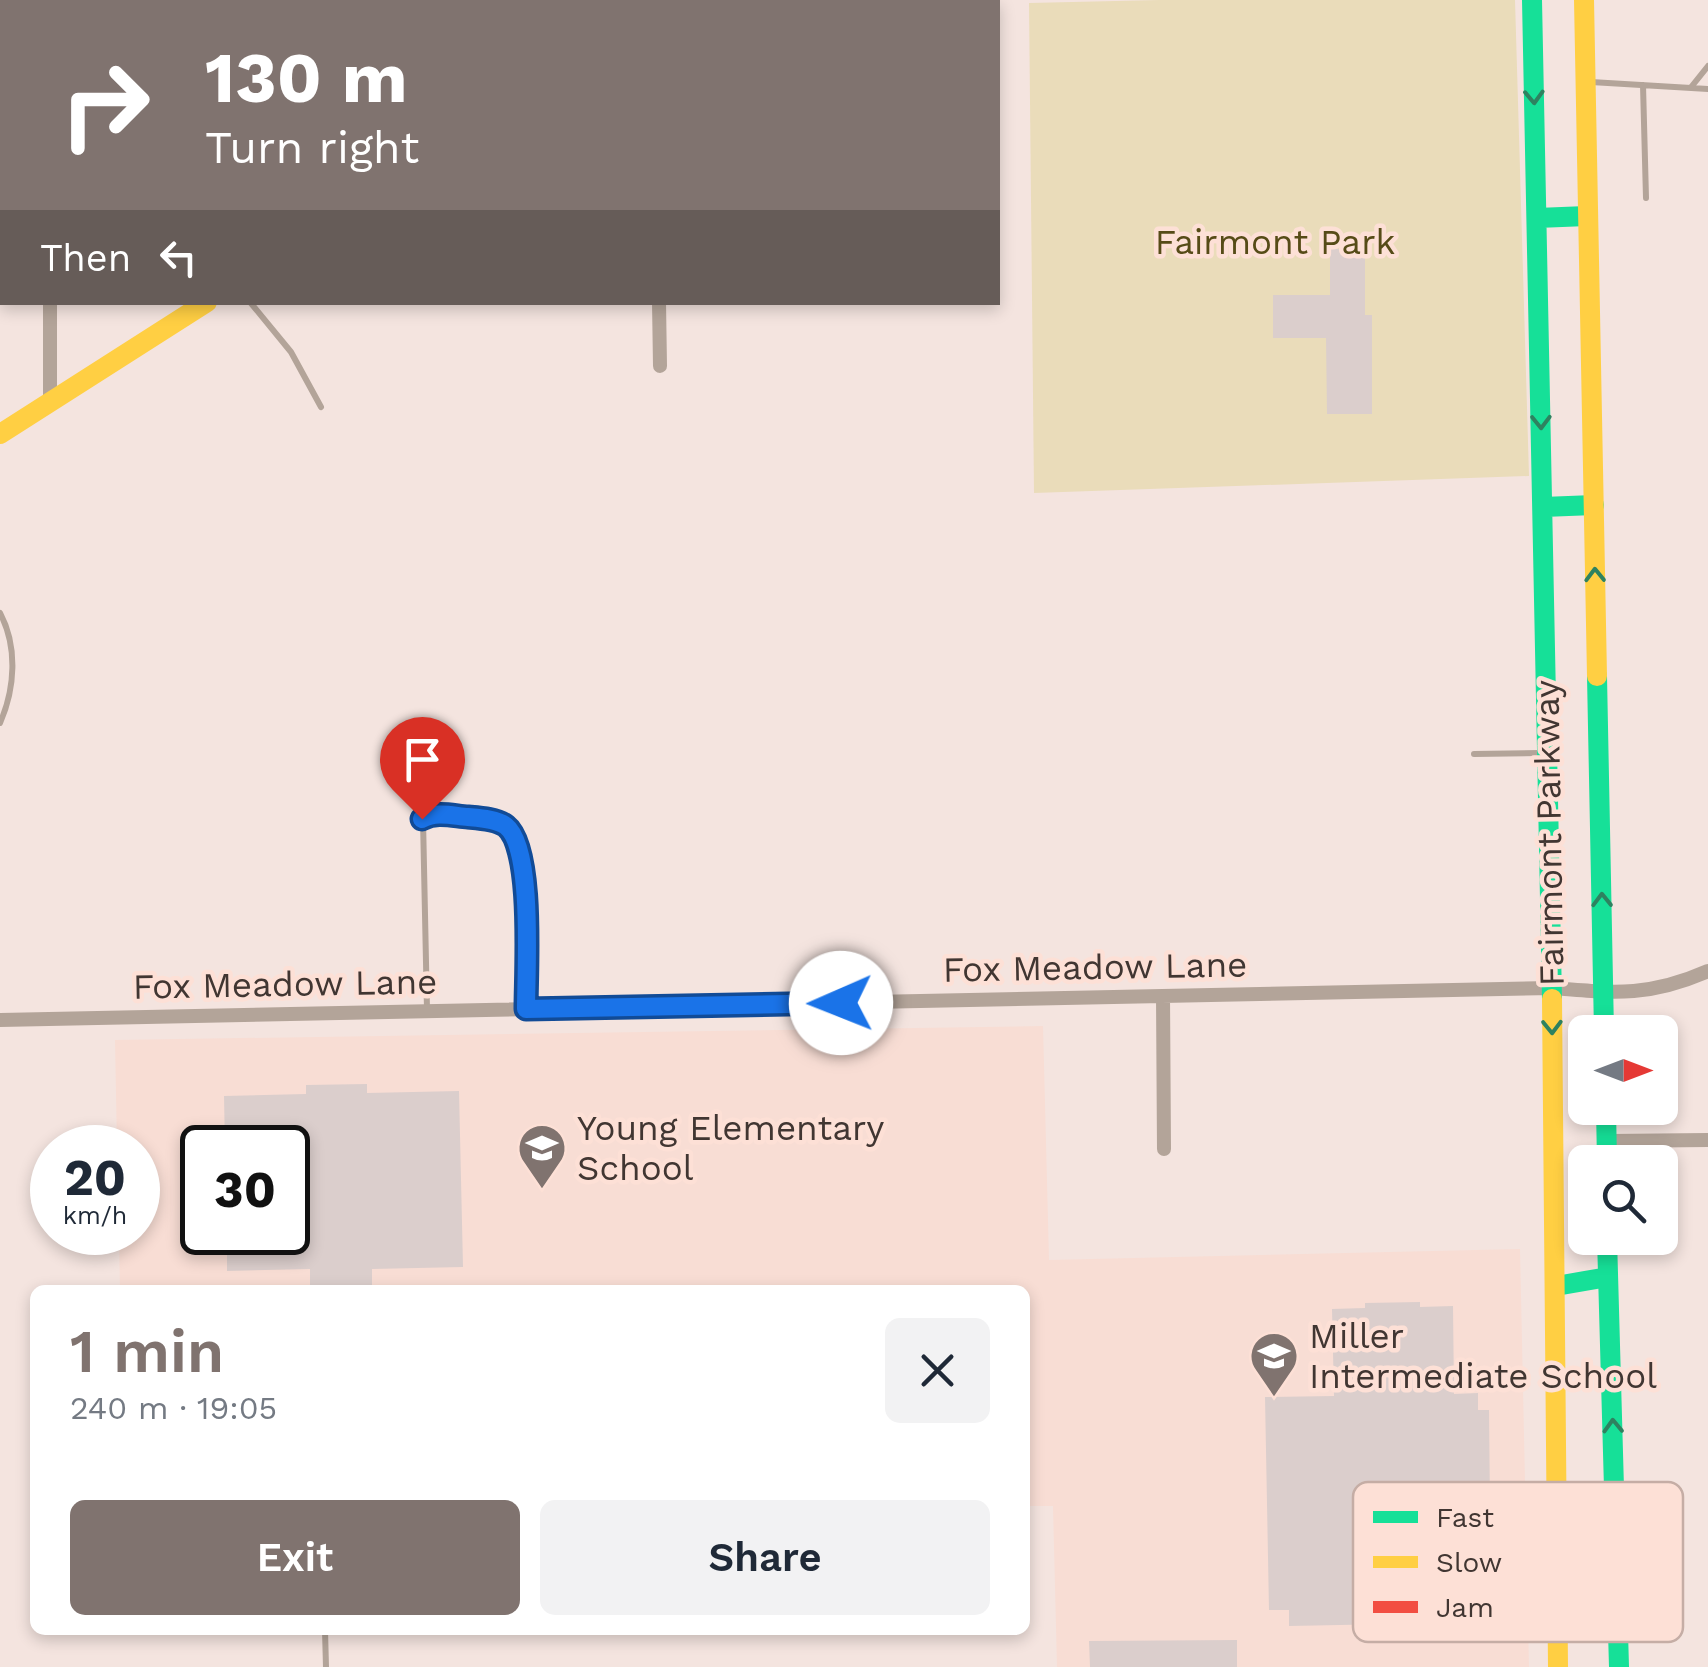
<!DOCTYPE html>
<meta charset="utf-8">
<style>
:root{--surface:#fff;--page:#f2f2f3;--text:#1f2937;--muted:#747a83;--accent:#80736f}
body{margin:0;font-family:"Work Sans",sans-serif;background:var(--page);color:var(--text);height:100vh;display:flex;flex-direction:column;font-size:38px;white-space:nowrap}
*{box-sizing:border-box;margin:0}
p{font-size:32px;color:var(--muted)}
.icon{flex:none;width:55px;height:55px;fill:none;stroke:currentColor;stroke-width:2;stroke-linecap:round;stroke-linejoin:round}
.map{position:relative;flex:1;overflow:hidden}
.panel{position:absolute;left:30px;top:1285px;width:1000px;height:350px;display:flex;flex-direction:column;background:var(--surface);border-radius:15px;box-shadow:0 5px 15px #0003}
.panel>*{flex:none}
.banner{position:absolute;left:0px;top:0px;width:1000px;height:305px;box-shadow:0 5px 15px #0003;background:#80736f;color:#fff;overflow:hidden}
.needle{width:65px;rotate:90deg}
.buttons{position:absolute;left:1568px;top:1015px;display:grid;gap:20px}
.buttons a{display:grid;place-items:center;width:110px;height:110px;border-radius:15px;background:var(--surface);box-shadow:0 5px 15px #0003;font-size:50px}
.speed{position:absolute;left:30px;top:1125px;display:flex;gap:20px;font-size:50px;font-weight:700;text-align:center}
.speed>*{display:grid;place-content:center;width:130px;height:130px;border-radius:50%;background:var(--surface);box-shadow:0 5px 15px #0003;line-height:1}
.speed small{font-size:25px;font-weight:400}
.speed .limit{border:5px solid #111;border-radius:15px;background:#fff;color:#111}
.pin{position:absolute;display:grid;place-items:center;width:85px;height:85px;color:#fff;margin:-102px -42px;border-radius:50% 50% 50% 0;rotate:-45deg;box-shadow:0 0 10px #0007}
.pin .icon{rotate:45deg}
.me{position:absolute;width:110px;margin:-55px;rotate:269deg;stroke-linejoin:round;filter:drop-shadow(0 0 8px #0008)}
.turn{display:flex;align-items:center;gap:35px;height:210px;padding:0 40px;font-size:45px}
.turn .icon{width:130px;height:130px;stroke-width:2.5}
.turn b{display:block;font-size:70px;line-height:85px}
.then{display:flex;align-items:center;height:95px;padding:0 40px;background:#0003;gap:20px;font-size:38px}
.round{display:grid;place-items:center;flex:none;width:105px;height:105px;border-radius:15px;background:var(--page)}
.headline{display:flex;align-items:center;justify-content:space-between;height:170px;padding:0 40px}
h1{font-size:60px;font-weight:600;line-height:75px;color:var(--accent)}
.button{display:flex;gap:20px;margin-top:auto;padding:20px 40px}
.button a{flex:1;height:115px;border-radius:15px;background:var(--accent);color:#fff;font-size:40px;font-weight:600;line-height:115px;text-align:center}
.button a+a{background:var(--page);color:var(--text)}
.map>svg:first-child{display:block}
.built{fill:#f8ddd4;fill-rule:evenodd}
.green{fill:#eadcba}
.building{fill:#dbcecc}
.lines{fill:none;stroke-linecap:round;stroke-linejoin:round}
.lane{stroke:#b3a499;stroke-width:6}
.street{stroke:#b3a499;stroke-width:14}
.fast{stroke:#16e098;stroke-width:20}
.slow{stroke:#ffcf43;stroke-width:20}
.jam{stroke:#f24e42;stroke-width:20}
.oneway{stroke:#2e8260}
.route-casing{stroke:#114b97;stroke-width:25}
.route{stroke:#1a73e8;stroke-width:18}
.labels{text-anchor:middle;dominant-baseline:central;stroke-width:9;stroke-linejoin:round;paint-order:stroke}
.park-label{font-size:35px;fill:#564b17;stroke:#fde0d6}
.street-label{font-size:35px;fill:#413632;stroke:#fde0d6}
.poi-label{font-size:35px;fill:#413632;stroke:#fde0d6;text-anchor:start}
.key{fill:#fde0d6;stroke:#c5ada5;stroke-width:2.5}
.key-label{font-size:28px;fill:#413632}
</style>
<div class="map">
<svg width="1708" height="1667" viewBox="0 0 1708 1667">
<rect width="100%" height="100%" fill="#f4e4df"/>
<path class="built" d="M1043,1026l6,234 471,-11 9,418h-472l-4,-161h-28v-216h-905l-1,-57 19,-1v-84l-21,-1 -2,-107zM202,1148h86v84h-86z"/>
<path class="green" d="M1159,0h356l14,476 -495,17 -5,-490z"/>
<path class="building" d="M1330,249h35v66h7v99h-45l-1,-76h-53v-43h57z
M367,1084v9l92,-2 4,176 -91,2v21h-62v-21l-83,2v-39h61v-84h-63l-1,-52 82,-2v-9z
M1420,1302v5l33,-1 1,88 24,-1v17h11l1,98h-10l1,46h37l1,57 -38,1 -1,-6 -89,1v17l-102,2v-16h-20l-4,-213 69,-1 -2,-87 33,-1v-5z
M1237,1640v27h-147l-1,-26z"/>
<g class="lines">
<path class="lane" d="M1591,82l117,7
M1643,85l3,113
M1692,86l16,-20
M250,302l41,50 30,55
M0,613c18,34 15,76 0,110
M1474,754l67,-1
M427,1010l-4,-191c13,-8 29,-3 45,-2 10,1 28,2 37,9 29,20 21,145 21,181
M325,1630l1,37"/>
<path class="street" d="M43,0v2
M0,237h2
M50,302v98
M659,302l1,64
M1163,996l1,153
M0,1020l1552,-32c62,5 97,9 156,-17
M1607,1141l101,-1"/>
<path class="fast" d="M1532,0l20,999
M1537,218l50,-2
M1543,507l51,-2
M1597,676l7,356
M1606,1108l1,54
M1607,1238l12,429
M1556,1286l52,-9
M1555,1525l60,-2"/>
<path class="slow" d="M1584,0l13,676
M0,434l207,-132
M1552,999l6,668
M1557,1625l60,-3"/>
<path class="jam" d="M651,2l3,-2"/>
</g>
<defs><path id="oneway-chevron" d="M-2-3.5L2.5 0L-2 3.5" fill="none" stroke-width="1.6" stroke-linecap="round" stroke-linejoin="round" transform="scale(2.5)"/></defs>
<g class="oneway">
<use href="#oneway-chevron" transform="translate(1534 97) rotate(88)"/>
<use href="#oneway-chevron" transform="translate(1541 422) rotate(89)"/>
<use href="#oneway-chevron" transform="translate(1595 575) rotate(-91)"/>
<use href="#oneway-chevron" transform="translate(1602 900) rotate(-91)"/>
<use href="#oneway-chevron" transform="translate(1552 1027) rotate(89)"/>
<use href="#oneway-chevron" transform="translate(1613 1426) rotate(-92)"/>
</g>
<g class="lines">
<g class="route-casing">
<path id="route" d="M422,819c14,-8 31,-3 46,-2 11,1 29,2 38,9 28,22 20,146 20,183l315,-6"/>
</g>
<use href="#route" class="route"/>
</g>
<defs>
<g id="school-pin" transform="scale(2.5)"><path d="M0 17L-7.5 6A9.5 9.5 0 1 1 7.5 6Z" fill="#80736f" stroke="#fde0d6"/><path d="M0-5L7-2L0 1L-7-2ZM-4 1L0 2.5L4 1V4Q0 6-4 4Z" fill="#fff"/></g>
</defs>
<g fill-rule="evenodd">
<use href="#school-pin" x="542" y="1148"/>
<use href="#school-pin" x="1274" y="1356"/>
</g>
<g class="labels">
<g class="park-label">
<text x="1275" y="242">Fairmont Park</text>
</g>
<g class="street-label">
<text transform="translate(1549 833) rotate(-91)">Fairmont Parkway</text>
<text transform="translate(1095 967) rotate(-1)">Fox Meadow Lane</text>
<text transform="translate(285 984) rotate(-1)">Fox Meadow Lane</text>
</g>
<g class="poi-label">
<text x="577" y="1128">Young Elementary<tspan x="577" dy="40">School</tspan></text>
<text x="1309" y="1336">Miller<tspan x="1309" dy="40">Intermediate School</tspan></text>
</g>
</g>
<rect x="1353" y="1482" width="330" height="160" rx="15" class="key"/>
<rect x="1373" y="1511" width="45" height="12" fill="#16e098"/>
<rect x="1373" y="1556" width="45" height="12" fill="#ffcf43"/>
<rect x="1373" y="1601" width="45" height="12" fill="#f24e42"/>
<g class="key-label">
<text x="1436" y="1527">Fast</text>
<text x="1436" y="1572">Slow</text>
<text x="1436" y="1617">Jam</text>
</g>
</svg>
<div class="buttons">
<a><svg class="needle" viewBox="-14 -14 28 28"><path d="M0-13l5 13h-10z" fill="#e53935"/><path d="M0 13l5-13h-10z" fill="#747a83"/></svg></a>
<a><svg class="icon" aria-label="search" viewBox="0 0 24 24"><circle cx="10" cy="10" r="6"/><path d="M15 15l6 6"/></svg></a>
</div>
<div class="speed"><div>20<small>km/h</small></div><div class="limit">30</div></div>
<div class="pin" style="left:422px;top:819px;background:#d93025"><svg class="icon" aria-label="arrive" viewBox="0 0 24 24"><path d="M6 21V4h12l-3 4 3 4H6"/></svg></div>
<svg class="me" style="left:841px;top:1003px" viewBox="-20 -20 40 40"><circle r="19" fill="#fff"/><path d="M0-13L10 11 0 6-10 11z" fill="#1a73e8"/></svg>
<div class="banner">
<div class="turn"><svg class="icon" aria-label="right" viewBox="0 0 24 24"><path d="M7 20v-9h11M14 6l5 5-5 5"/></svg><div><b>130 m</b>Turn right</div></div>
<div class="then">Then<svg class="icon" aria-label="left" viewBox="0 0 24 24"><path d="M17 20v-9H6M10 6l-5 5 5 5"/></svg></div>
</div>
<section class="panel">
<div class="headline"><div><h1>1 min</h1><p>240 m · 19:05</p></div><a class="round"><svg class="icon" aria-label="close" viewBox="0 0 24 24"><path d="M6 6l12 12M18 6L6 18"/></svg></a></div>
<div class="button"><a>Exit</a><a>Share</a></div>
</section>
</div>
